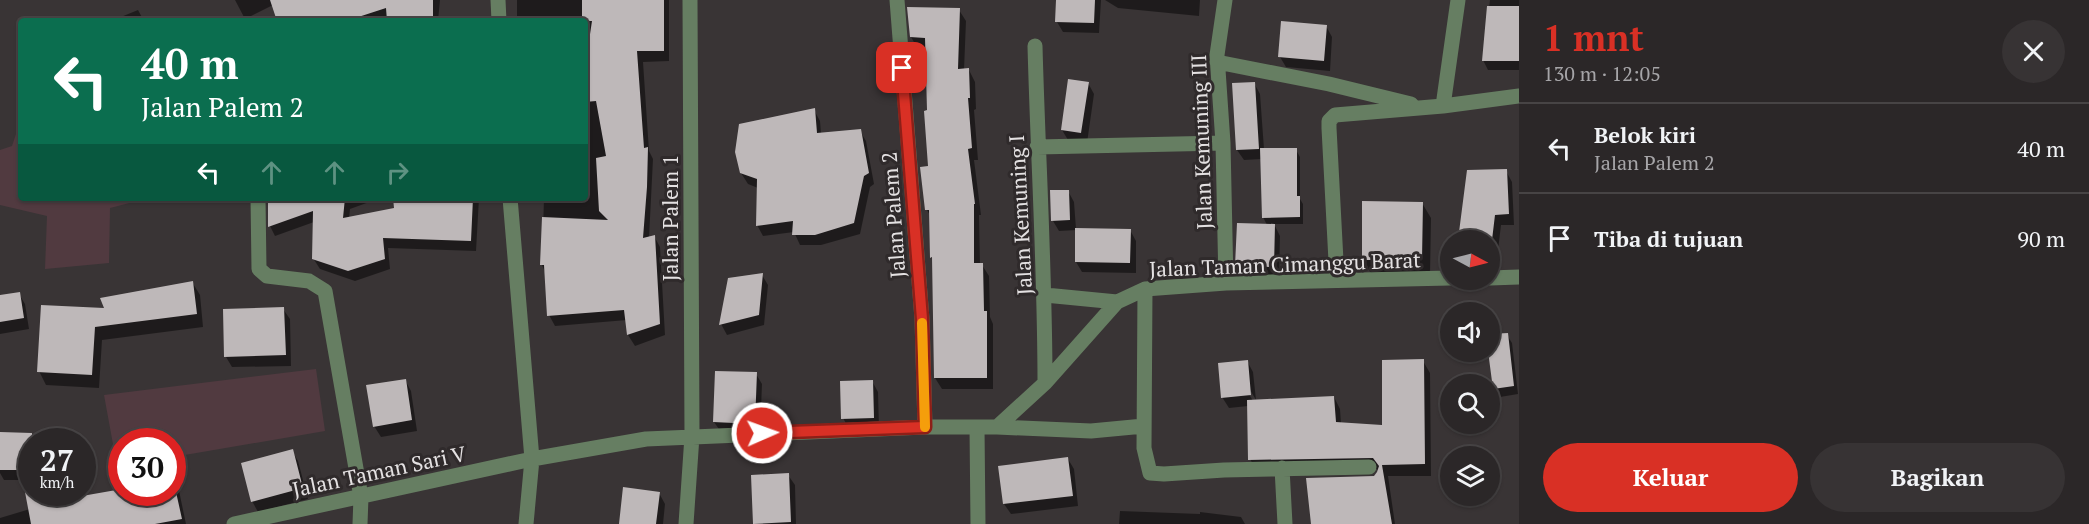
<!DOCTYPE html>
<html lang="id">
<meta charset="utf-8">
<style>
:root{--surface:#2b2728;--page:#373334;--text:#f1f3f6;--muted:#a6a5a8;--line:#474445;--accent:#d93025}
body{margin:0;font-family:"PT Serif",serif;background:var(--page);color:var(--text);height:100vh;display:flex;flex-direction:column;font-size:22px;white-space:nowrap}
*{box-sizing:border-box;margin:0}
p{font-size:20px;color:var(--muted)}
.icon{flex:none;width:33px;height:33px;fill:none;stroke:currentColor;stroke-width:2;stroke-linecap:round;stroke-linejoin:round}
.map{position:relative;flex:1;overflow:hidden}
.panel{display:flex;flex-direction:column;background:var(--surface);width:570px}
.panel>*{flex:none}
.top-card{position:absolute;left:18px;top:18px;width:570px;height:183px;border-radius:6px;box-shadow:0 2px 4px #0004,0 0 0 2px var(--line);background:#0b6e4f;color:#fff;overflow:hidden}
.needle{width:39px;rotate:97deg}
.fabs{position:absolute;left:1440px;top:230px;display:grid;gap:12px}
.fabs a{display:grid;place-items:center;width:60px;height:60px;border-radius:50%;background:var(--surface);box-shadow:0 2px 4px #0004,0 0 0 2px var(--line);font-size:30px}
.speed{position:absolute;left:18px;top:428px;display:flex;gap:12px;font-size:30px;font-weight:700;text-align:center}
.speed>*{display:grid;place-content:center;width:78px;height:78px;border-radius:50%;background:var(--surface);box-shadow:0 2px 4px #0004,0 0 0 2px var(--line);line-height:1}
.speed small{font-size:15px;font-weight:400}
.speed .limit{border:9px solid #d22;background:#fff;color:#111}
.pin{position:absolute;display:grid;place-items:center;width:51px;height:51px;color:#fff;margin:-26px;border-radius:12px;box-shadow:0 3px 9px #0006}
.me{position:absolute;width:66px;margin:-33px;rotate:88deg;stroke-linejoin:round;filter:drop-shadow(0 0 4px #0008)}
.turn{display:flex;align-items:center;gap:21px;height:126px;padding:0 24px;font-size:27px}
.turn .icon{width:78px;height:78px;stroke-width:2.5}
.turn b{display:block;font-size:42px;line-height:51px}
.lanes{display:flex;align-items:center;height:57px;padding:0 24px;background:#0003;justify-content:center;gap:30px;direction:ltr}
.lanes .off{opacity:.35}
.round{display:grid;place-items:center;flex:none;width:63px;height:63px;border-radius:32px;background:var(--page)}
.summary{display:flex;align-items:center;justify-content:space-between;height:102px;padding:0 24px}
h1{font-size:36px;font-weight:800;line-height:45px;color:var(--accent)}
.primary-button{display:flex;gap:12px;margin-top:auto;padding:12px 24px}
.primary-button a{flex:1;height:69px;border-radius:36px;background:var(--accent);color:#fff;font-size:24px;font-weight:800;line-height:69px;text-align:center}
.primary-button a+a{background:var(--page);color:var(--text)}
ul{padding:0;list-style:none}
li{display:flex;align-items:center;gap:18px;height:90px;padding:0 24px;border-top:2px solid var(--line)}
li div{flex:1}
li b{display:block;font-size:22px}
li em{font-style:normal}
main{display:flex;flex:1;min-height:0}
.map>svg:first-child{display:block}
.green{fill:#513a40}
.shadow{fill:#0007}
.building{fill:#beb8b9}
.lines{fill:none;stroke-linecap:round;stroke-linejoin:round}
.minor{stroke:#667e62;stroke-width:15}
.route-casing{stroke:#8d1f18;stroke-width:15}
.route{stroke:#d93025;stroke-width:10}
.slow{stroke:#f59e0b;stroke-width:10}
.labels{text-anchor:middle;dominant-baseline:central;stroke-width:6;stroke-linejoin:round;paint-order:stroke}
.street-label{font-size:21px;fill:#e4e1e2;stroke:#2f2a2b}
</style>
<main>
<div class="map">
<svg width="1519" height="524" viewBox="0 0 1519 524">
<rect width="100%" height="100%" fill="#393435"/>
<path class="green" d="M21,119v79h128l-39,10 -1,55 -64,6 2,-53 -47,-11v-55l12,-4z
M316,369l9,62 -152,26 -1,-16h-50l-1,24 -4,1 -13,-71z"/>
<path class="shadow" d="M235,0h205l-2,21h-50v-2l-6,2h-103l-6,-16 -28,14z
M517,0h152v61l-26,1 6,89 4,8 -4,79 5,-2 6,11 5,88 -30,11 -7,-11 -1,-15 -72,6 -6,-11 -4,-43 -3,-7 2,-67h41v-177h-68z
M1058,0h43l-2,33 -36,-1 -6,-10z
M1105,0h95l-1,16 -81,-8z
M1490,0h29v70h-31l-5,-10z
M138,10l6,11h-33z
M959,10l7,11 -2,49h5l6,12 1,27 -2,1 4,50h-4l7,55h-2l1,50h2l7,11 1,41 3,7v65h-51l-7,-11 -1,-117 -3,-4v-40l-4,-7 3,-43 -4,-118h-8l-7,-12z
M1326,26l6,11 -2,34 -44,-4 -6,-10z
M1088,83l6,11 -7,49 -19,-3 -6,-10z
M1254,83l6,11 4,55 32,1 4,7v42l3,5v20h-29l6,12 -1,41 -36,-1 -6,-11 30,-40 -4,-8 -1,-58 -18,1 -7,-10z
M814,110l6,11 1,13 39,-3 6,10 8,43 -4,3 -10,47 -39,11h-21l-6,-13 -31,4 -6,-11 1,-37 -10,-4 -7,-11z
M1506,171l6,11 2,43h-13l-5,42 -6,-1v-26h-30z
M1068,191l6,11 2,27 54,1 6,11v32l-54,-1 -6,-10 1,-32 -18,1 -6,-10z
M269,198h103v3l-22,8 -1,10 46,-10 -1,-11h85l-3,53 -88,-3 2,21 -35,12 -35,-12 -7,-11 1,-36 -39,14 -5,-10z
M1363,203h59l9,15 -1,57h-58l-9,-15z
M762,275l6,10 -4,40 -37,10 -6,-11z
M192,282l8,13 3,32 -101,13 -3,48 -53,-3 -7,-14 67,-61z
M19,294l6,10 4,25 -29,5v-37z
M283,309l7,10 1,47 -59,1 -6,-10z
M1491,335h16l5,8 6,51 -18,3 -5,-9 -6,-37z
M1247,361l6,11 3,28 -7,-12 -3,1 7,12 81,-4 6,12 1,15 43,2 39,-65 7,12 1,103h-43l7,48h-82l66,-51 -2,-4 -120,2 -7,-12 -2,-53 -19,2 -7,-11z
M756,374l6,10 -2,50 -39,-2 -7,-10z
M405,380l6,11 6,40 -36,6 -7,-11z
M872,381l6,11 1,36 -30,1 -6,-11z
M0,434l34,1 4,6h-6v51h50v-3l4,8 36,-5h50v-16l6,10 8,38h-186v-6l30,-9 -6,-29h-20l-4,-7z
M292,451l6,10 10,38 -50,13 -6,-11z
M1068,459l6,10 4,37 -67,8 -7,-10z
M788,475l7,10 1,39h-41z
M659,493l6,11 -2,20h-43z
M1120,511l80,3v-2l41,5 4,7h-126z"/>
<path class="building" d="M270,0h163v21h-46l-1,-13 -40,13h-69z
M582,0h82v51h-27l7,97 4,-1 -1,40 -4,51 12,-3 5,89 -33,11 -3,-25 -77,6 -3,-51h-4l2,-48 66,3 -9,-9 -3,-53 10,-2 -10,-55 -11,1v-35l7,-46h-10z
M1056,0h39l-1,23 -39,-1z
M1487,6h32v55h-37z
M907,7l53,1 -2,61 11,-1 1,30h-2l4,50 -4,1 7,55h-1v59h9l1,48h3v67h-53l-2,-121 -2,1 -1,-48h-4l-5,-43 8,-1 -4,-55 3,-1 -2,-72 -15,-1z
M1281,21l46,4 -3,36 -46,-4z
M1068,79l21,3 -8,51 -20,-3z
M1255,82l4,67 -23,1 -4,-67z
M815,108l2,25 44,-4 8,44 -5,3 -10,47 -39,12h-23l1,-14 -37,5 1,-47 -17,-6 -5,-21 4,-28z
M1260,148h37v48h3v21l-38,1z
M1507,169l2,45 -14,1 -3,25h-34l9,-70z
M1050,190h19l1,30 -19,1z
M268,198h77l-2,20 51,-10 -1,-10h80l-2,43 -88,-3 2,21 -37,12 -36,-12 1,-48 -45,16z
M1362,201l61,1 -1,58h-60z
M1237,223l38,1 -1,43 -39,-1z
M1075,228l56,1 -1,34 -55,-1z
M763,273l-4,42 -40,10 9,-47z
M193,281l4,33 -102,13 -3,48 -55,-3 4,-67 63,3 -4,-10z
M20,292l4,26 -24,4v-27z
M284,307l2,48 -62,2 -1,-48z
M1508,333l6,53 -21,3 -5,-38h2v-17z
M1424,359l1,105 -43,1 10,59h-81l-5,-46 68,-2 3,-4 2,-6 -6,-8 -125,2 -1,-60 87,-4 2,26 46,3v-65z
M1248,360l3,35 -30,3 -3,-35z
M715,371l42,1 -2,52 -42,-2z
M406,379l6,41 -39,7 -7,-42z
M873,380l1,38 -33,1 -1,-38z
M0,432l32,1v37h-32z
M293,449l10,39 -52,14 -10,-39z
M1068,457l5,39 -70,8 -5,-38z
M789,473l2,49 -38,2 -2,-49z
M623,487l37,5 -4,32h-37z
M122,489v3h54l6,27 -27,5h-124l-6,-32h57v4z"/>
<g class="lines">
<path class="minor" d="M498,0l1,21
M897,0l25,319 3,108
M1225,0l-8,55 6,88 3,140
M1035,46c3,112 10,224 10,337
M1217,62l112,22 82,20
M1443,106l15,-106
M1037,147l186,-4
M258,198l1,71 8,7 42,5 16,10 36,206 -1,27
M510,198l22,261 -6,65
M1490,278l29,-1
M1337,280l-8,-152v-7l6,-6 108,-9 76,-10
M1145,289l-1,159 6,25 14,1 60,-4 145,-3
M1045,295l72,7
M977,427l1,97
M997,427l94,4 53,-5
M1282,468l3,56
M234,524l298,-65 114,-20 279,-12h72l48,-44 72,-81 28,-13 81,-6 224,-5
M686,524l6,-88 -2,-436"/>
</g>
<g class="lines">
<g class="route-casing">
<path id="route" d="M762,433l163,-6 -3,-108 -20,-251"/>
</g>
<use href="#route" class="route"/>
<path class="slow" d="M922,323l3,104"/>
</g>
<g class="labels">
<g class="street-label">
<text transform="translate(1201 142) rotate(-92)">Jalan Kemuning III</text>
<text transform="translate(893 215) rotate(-94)">Jalan Palem 2</text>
<text transform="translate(1020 215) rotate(-93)">Jalan Kemuning I</text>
<text transform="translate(670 218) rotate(-90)">Jalan Palem 1</text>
<text transform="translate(1285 264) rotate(-2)">Jalan Taman Cimanggu Barat</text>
<text transform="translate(379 471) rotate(-12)">Jalan Taman Sari V</text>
</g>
</g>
</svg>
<div class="fabs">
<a><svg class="needle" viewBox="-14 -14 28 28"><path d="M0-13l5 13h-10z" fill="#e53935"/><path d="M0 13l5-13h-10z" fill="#a6a5a8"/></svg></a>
<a><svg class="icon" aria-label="sound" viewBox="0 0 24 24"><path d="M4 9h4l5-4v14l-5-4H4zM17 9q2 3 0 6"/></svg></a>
<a><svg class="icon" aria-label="search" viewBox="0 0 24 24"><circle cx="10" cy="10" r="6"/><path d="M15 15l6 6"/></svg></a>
<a><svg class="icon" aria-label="layers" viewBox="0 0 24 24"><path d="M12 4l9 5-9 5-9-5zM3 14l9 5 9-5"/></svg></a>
</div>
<div class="speed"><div>27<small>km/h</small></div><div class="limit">30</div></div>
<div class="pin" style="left:902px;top:68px;background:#d93025"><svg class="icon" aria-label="arrive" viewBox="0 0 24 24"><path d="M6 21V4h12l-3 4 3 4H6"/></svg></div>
<svg class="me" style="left:762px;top:433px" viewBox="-20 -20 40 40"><circle r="17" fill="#d93025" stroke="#fff" stroke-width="3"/><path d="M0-11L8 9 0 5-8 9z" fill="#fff"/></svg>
<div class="top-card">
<div class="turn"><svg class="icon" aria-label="left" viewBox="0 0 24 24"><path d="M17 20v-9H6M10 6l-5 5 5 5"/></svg><div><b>40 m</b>Jalan Palem 2</div></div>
<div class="lanes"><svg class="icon" aria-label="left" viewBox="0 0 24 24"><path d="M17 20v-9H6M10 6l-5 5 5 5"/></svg><svg class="icon off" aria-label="ahead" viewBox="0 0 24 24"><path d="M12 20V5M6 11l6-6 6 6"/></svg><svg class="icon off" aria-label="ahead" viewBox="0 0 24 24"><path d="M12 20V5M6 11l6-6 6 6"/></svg><svg class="icon off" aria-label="right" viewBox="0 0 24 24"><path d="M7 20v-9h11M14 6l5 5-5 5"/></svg></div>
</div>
</div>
<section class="panel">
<div class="summary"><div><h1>1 mnt</h1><p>130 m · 12:05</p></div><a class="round"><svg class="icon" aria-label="close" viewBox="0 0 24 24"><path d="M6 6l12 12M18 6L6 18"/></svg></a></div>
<ul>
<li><svg class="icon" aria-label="left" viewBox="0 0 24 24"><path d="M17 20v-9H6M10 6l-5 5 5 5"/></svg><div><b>Belok kiri</b><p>Jalan Palem 2</p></div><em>40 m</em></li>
<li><svg class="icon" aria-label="arrive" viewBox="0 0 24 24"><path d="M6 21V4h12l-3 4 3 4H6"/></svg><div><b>Tiba di tujuan</b></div><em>90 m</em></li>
</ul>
<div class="primary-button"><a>Keluar</a><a>Bagikan</a></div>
</section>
</main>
